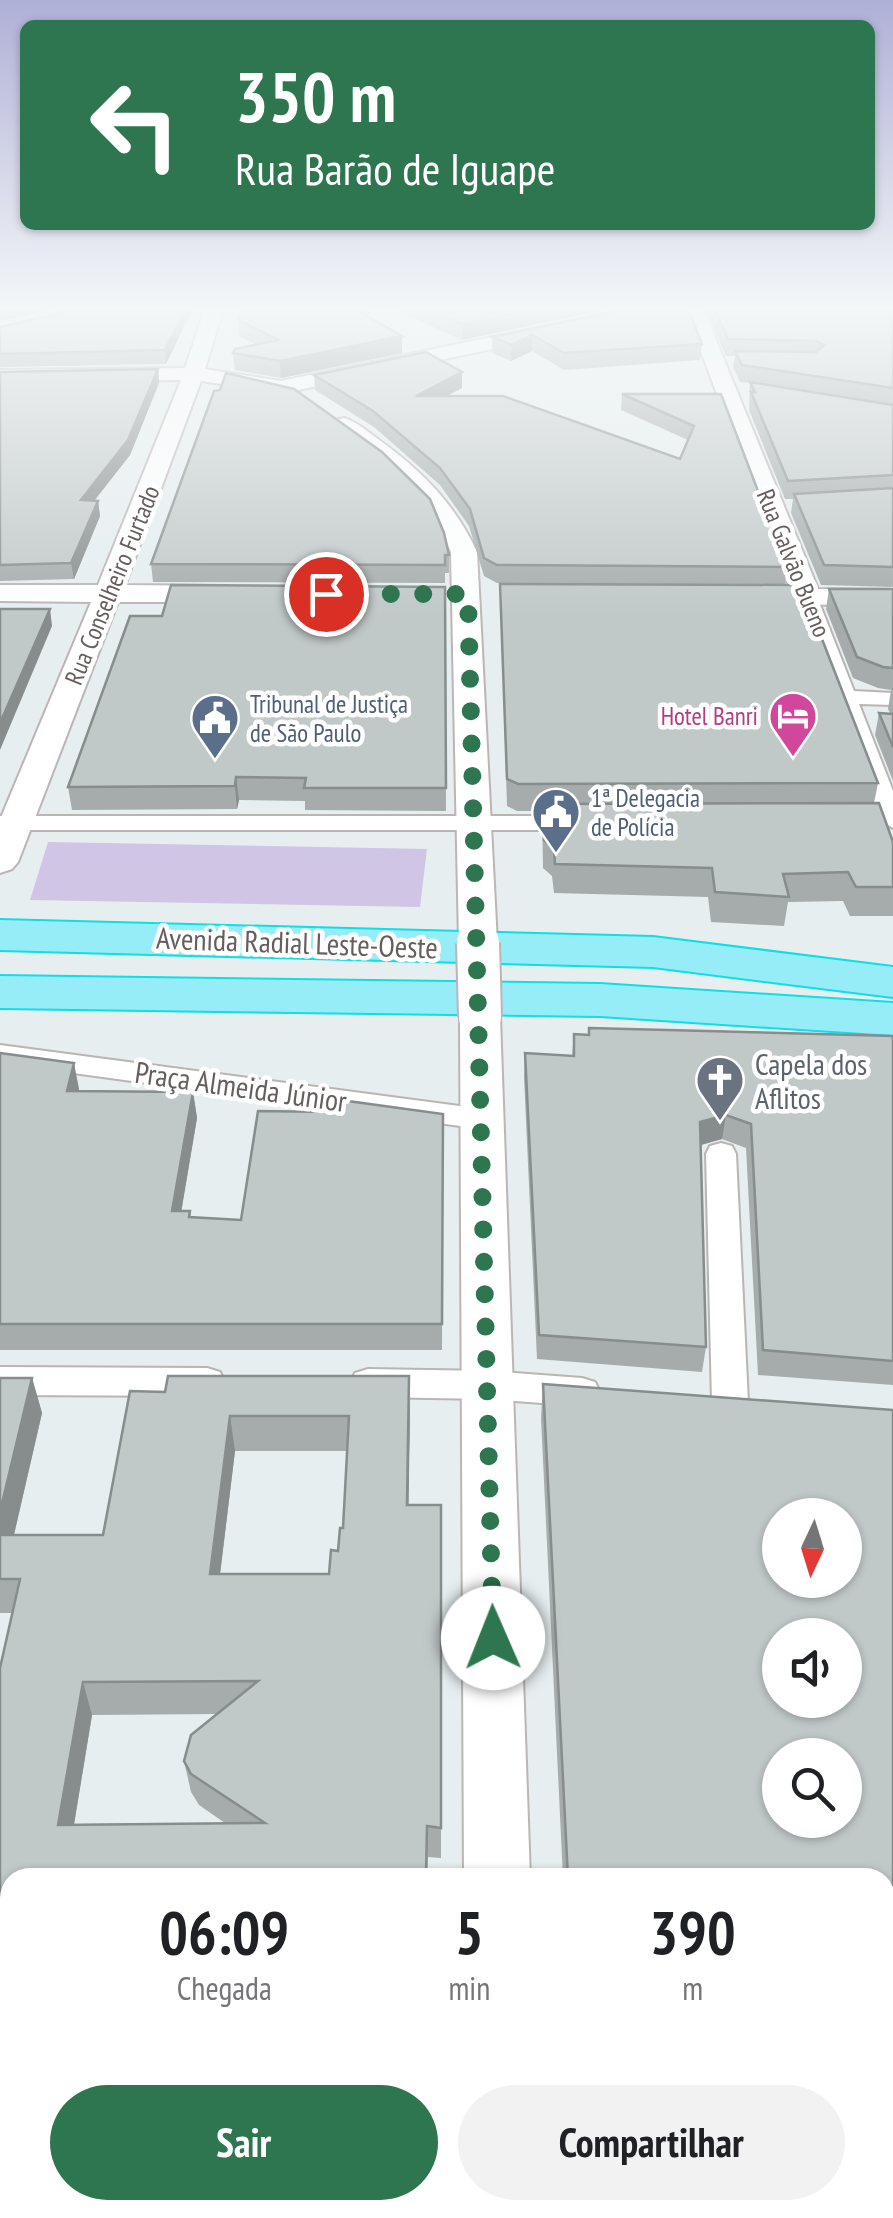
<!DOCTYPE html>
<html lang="pt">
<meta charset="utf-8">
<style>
:root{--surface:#fff;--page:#f2f2f2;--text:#202124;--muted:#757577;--accent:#2d764f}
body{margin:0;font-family:"PT Sans Narrow",sans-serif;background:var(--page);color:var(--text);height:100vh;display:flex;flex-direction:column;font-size:38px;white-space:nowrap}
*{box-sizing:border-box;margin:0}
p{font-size:32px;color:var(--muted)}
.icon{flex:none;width:55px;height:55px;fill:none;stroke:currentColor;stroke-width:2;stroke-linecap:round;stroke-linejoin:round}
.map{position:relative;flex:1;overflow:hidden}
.side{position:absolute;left:0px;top:1868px;width:895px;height:352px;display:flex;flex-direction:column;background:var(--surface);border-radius:30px 30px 0 0;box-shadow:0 2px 8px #0004}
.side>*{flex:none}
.top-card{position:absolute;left:20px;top:20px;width:855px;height:210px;border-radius:15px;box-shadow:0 2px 8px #0004;background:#2d764f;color:#fff;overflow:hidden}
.needle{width:65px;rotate:184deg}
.tools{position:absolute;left:762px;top:1498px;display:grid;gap:20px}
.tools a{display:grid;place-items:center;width:100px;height:100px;border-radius:50%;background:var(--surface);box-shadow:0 2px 8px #0004;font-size:50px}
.pin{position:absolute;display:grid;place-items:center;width:85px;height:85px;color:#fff;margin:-42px;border:5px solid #fff;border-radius:50%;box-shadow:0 2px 10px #0007}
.me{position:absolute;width:110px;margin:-55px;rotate:359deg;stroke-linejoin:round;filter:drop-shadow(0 0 8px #0008)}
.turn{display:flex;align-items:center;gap:35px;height:210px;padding:0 50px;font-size:45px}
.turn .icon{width:130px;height:130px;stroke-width:2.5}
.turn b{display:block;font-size:70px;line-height:85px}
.eta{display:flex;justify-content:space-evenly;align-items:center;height:170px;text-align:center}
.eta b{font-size:60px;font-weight:800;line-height:70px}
.button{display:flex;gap:20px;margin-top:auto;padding:20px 50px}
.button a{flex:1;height:115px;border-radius:60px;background:var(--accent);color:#fff;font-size:40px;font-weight:800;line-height:115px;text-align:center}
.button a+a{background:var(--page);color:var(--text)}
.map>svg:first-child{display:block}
.green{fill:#d0c5e5}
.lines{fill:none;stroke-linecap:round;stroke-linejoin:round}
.street-casing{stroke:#bab4b3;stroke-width:4}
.secondary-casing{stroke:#bdb5b5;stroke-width:4}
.highway-casing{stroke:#0edee8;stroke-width:4}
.street{fill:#fff;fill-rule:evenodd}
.secondary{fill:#fff;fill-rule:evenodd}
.highway{fill:#96edf7;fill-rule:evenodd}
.secondary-bridge-casing{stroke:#bdb5b5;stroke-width:46;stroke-linecap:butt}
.secondary-bridge{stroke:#fff;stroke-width:42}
.wall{fill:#a6acac;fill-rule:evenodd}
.shaded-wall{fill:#878c8c}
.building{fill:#c1c8c8;stroke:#878c8c;stroke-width:2.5;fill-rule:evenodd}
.route{stroke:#2d764f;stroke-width:18;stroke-dasharray:0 32.4}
.labels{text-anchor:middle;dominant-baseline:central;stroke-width:9;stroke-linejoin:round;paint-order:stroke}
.far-street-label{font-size:25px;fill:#665e5e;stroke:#fff}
.far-service-label{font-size:25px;fill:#4e5e75;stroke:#fff;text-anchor:start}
.far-hotel-label{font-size:25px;fill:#b23c85;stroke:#fff;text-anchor:end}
.street-label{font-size:30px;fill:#665e5e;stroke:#fff}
.worship-label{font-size:30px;fill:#5b616d;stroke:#fff;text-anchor:start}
</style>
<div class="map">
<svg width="893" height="2218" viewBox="0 0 893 2218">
<rect width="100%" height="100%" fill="#e6eeef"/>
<path class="green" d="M48,842l379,7 -7,58 -390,-7z"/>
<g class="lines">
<g class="street-casing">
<path id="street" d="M807,591l10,6 37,94 39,2v12l-34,-1 34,87v37l-12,-7 -84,-224z
M0,816h582l12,7 -12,7h-582z
M0,1045l482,64 11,3 4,7 -4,7 -11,3 -482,-66z
M721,1143l11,3 4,8 12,248 -5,10 -13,5 -13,-5 -5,-10 -6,-248 4,-8z
M0,1367l207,1 13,4 5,10 -5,10 -13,4 -207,-1z
M368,1369l121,2 93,7 13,4 5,10 -5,10 -13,4 -93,-7 -121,-2 -13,-4 -5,-10 5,-10z"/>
</g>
<g class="secondary-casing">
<path id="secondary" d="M206,306h18l-19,63 76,12 268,-56 10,6 -10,6 -298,63 -11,-6 7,-6 -46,-7 -76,204 103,1 14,8 -14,8h-110l-100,260 -6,7 -12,4v-53l91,-218 -91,-1v-16h98l83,-205 -181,2v-12l185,-2z
M684,306h18l116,283 75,1v16l-154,-3 -4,-6 4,-6 51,-2z
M344,418c13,4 23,13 34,21 43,31 77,65 99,113l20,391 -6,8 -13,3 -13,-3 -6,-8 -8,-391c-24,-55 -67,-88 -115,-122l-3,-5 3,-5z
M480,1005l14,3 6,9 30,861h-66l-4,-861 6,-9z
M464,2210h76l1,8h-76z"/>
</g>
<g class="highway-casing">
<path id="highway" d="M0,920l653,17 240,30v30l-240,-30 -653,-17z
M0,976l600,8 293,19v32l-293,-19 -600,-8z"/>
</g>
<use href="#street" class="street"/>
<use href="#secondary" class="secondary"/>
<use href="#highway" class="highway"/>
<g class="secondary-bridge-casing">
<path id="secondary-bridge" d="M478,943l2,74"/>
</g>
<use href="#secondary-bridge" class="secondary-bridge"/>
</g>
<path class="wall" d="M194,306l-28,58 -166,3v-40z
M387,306h234l-159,34z
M640,306l62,38 -2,16 -136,10 -32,-19 -21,10 -19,-8v-16z
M704,306h189v281l-72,-2 -30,-72 2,-14h-8l-36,-89 1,-27 -10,-1 -7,-15 2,-11h-9z
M365,315l37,21v17l-121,25 -46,-8 -2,-17 23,-9 -17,-8 -1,-16z
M158,369l1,14 -29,72 -36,46h4l2,15 -26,63 -74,2v-209z
M314,375l148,13 -16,8 234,63 8,-19 -67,-30 1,-16h99l66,173 -2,18 93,198 -4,20 19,39v74h-43l-7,-15 -55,1 -4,24 -73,-4 -3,-25 -154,-4 -2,-17 -9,-8 -1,-57h-25l-10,-5 -7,-222 198,1 -201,-2 -13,-7 -15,-50 -29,-41 -66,-58 -59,-37z
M449,555v18h-4v10l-292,-1 -2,-18z
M445,587l1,224 -141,-1v-9l-66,-1 -2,9 -165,1 -4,-23 94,-171z
M829,589h64v192l-18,-46 4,-22h11l-2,-4 3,-19 -13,-2 -25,-10 -27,-69z
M574,1034l319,2v349l-135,-10 -12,-227 -24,-9 -21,6 5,202 -4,25 -165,-13 -13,-282 1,-24 47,3z
M0,1053l79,36v2l114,1 4,26 -16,93h9l1,6 50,3 202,-106 -1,236h-442z
M0,1378h32l10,35 -28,122h89l27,-144 280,19 -2,95h33v353l-13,-1 -1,21h-417v107h-10v-317l12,-55h-12zM235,1451h112l-4,77 -5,23 -9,23h-109zM217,1714l-33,47 7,31 8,13 26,18 -151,1 18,-109z
M543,1384l350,26v808h-314v-8h306v-332h-322l-22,-460zM780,1515h65v65h-65zM780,1635h65v65h-65zM780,1755h65v65h-65z
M0,2051h10v154h-10z"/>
<path class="shaded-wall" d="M7,306h58l-65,15v-13z
M187,306h7l-28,58 -1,-14z
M361,306h9l-11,21 -1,-16z
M548,306h73l-159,34v-16z
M532,335v16l-21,10 1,-16z
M402,336v17l-121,25 -1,-17z
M158,369l1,14 -29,72 -47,60 -2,-15z
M462,372v16l-46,24v-16z
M98,501l2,15 -26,63 -3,-16z
M50,609l2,17 -52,124v-27z
M236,777l3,23 -2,9 -2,-23z
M74,1063l5,26 -6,27 -6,-25z
M193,1092l4,26 -20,119 -5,-26z
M726,1115l-4,24 -25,7 3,-24z
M409,1376l1,34 -2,129 -1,-34z
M32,1378l10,35 -36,156 -6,-17v-40z
M230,1416l5,35 -19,156 -6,-33z
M83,1682l9,33 -23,140 -11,-30z"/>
<path class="building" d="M90,306h97l-22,44 -165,4v-27z
M242,306h119l-3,5 44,25 -122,25 -47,-8 2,-4 43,-9 -40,-20z
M422,306h126l-86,18z
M640,306h47l15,38 -138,9 -32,-18 -20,10 -20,-8z
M713,306h180v82l-151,-23 -7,-14 81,1 8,-7 -8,-4 -88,-2z
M426,352l36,20 -46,24h87l177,63 14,-33 -72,-32h99l66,173 -290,-2 -13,-7 -14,-49 -30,-41 -67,-57 -59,-36z
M158,369l-30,71 -47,60 17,1 -27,62 -71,2v-193z
M226,373l68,16 88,63 48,47 14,34 5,22h-4v10l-294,-1 63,-173 6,-1z
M750,382l143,23v70l-105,6 -37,-89h4z
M893,488v79l-69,-2 -30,-71z
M500,584l301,1 77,198 -360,1 -11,-5z
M171,585l274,2 1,201h-142l2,-10 -70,-1 -1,9 -167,1 62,-171h32z
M829,589h64v79l-10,-1 -26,-10z
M0,609h50l-50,114z
M879,713l14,1v33z
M879,803l14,39v45h-37l-8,-15 -65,2 6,23 -74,-5 -3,-24 -157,-4 -1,-16 -10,-8 -2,-36z
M589,1028l304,8v325l-130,-11 -12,-226 -25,-9 -26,7 6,225 -167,-12 -14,-282 49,3v-22l15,1z
M0,1053l74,10 -7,28 126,1 -21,119h18l-1,6 52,3 17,-109 74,1 1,-13 110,15 -1,210h-442z
M168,1376h241l-2,129h34v323l-14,-2 -1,52h-416v79h-10v-289l20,-89h-20v-44h103l27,-144 35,1zM230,1416h119l-6,112h-3l-2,23 -7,-1 -2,24h-119zM258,1681l-67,54 -7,26 7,13 74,49 -207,2 25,-143z
M0,1378h32l-32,134z
M543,1384l350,26v808h-308l-1,-8h301v-332h-317zM780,1515h65v65h-65zM780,1635h65v65h-65zM780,1755h65v65h-65z
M0,2051h10v131h-10z
M14,2210h426v8h-427z"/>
<linearGradient id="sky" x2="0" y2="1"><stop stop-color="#afb0d6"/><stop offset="0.5" stop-color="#f4f7f8"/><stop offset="1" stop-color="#f4f7f8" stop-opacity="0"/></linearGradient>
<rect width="893" height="617" fill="url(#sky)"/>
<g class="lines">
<path class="route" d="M326,594h142l25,1044"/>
</g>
<defs>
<g id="hotel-pin" transform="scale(2.5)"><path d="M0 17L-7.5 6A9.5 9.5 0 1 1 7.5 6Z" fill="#d1479c" stroke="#fff"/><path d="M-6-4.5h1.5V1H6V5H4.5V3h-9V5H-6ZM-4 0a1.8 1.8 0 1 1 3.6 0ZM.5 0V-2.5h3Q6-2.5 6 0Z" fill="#fff"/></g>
<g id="civic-pin" transform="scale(2.5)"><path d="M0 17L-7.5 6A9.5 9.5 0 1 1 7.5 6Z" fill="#5c6f8a" stroke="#fff"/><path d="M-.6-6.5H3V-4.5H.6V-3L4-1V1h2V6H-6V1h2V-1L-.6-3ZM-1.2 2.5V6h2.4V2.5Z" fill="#fff"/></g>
<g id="church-pin" transform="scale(2.5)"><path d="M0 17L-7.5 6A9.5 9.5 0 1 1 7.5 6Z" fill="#6b7280" stroke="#fff"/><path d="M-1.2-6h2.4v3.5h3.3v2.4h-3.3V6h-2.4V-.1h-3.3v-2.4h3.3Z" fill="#fff"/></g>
</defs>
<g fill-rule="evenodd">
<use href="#hotel-pin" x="793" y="716"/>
<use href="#civic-pin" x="215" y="718"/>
<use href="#civic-pin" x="556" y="812"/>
<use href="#church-pin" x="720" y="1080"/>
</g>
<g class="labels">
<g class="far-street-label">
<text transform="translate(794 563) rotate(68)">Rua Galvão Bueno</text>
<text transform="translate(112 585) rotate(-68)">Rua Conselheiro Furtado</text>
</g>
<g class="far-service-label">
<text x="250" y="704">Tribunal de Justiça<tspan x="250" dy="29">de São Paulo</tspan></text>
<text x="591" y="798">1ª Delegacia<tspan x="591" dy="29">de Polícia</tspan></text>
</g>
<g class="far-hotel-label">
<text x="758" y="716">Hotel Banri</text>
</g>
<g class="street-label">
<text transform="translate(297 942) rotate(2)">Avenida Radial Leste-Oeste</text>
<text transform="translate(241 1086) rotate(8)">Praça Almeida Júnior</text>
</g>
<g class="worship-label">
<text x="755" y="1063">Capela dos<tspan x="755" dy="34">Aflitos</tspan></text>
</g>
</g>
</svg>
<div class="tools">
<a><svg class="needle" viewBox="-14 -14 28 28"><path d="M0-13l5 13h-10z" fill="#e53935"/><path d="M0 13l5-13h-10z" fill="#757577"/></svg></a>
<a><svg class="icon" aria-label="sound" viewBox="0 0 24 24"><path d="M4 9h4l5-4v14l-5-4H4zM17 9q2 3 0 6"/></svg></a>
<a><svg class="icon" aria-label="search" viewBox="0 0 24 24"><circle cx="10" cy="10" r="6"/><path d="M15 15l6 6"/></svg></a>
</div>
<div class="pin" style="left:326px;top:594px;background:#d93025"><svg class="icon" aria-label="arrive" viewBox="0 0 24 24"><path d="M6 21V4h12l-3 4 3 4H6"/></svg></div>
<svg class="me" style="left:493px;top:1638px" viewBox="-20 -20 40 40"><circle r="19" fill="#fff"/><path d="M0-13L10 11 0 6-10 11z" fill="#2d764f"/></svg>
<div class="top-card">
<div class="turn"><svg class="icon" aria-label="left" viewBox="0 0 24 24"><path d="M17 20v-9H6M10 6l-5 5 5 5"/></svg><div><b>350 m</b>Rua Barão de Iguape</div></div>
</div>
<section class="side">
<div class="eta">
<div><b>06:09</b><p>Chegada</p></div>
<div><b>5</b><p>min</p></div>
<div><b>390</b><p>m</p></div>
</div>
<div class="button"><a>Sair</a><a>Compartilhar</a></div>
</section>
</div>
